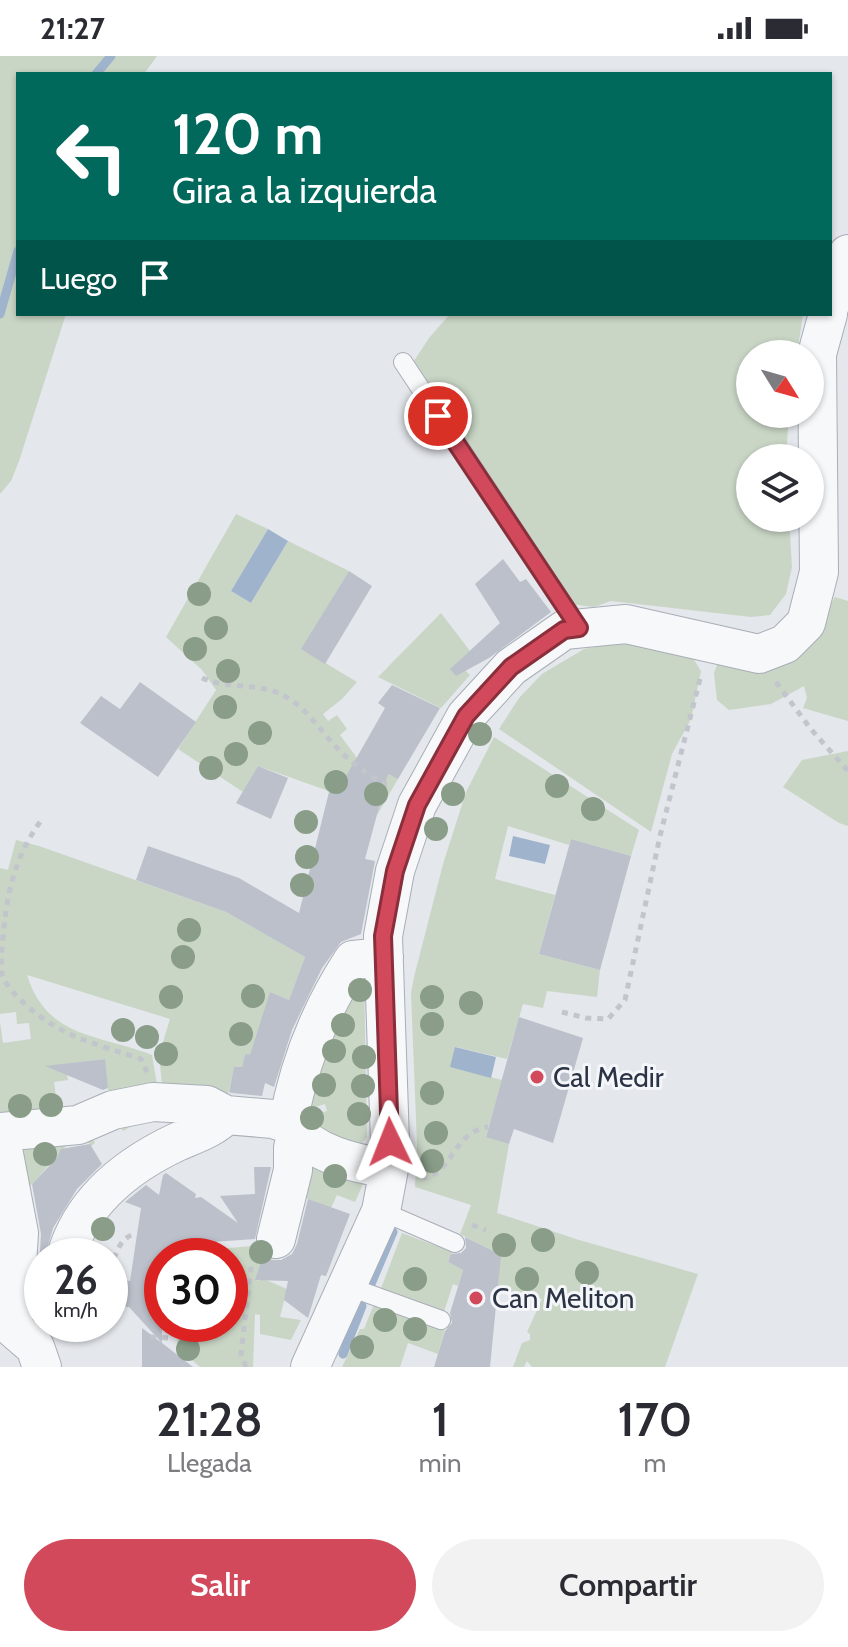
<!DOCTYPE html>
<html lang="es">
<style>
:root{--surface:#fff;--page:#f2f2f3;--text:#2b2b33;--muted:#7c7c81;--accent:#d1495b}
body{margin:0;font-family:Cabin,sans-serif;background:var(--page);color:var(--text);height:100vh;display:flex;flex-direction:column;font-size:30px;white-space:nowrap}
*{box-sizing:border-box;margin:0}
p{font-size:26px;color:var(--muted)}
.icon{flex:none;width:44px;height:44px;fill:none;stroke:currentColor;stroke-width:2;stroke-linecap:round;stroke-linejoin:round}
.map{position:relative;height:1311px;overflow:hidden}
.sheet{display:flex;flex-direction:column;background:var(--surface);flex:1}
.sheet>*{flex:none}
.guide{position:absolute;left:16px;top:16px;width:816px;height:244px;border-radius:0px;box-shadow:0 2px 6px #0004;background:#00695c;color:#fff;overflow:hidden}
.needle{width:52px;rotate:127deg}
.buttons{position:absolute;left:736px;top:284px;display:grid;gap:16px}
.buttons a{display:grid;place-items:center;width:88px;height:88px;border-radius:50%;background:var(--surface);box-shadow:0 2px 6px #0004;font-size:40px}
.speed{position:absolute;left:24px;top:1182px;display:flex;gap:16px;font-size:40px;font-weight:700;text-align:center}
.speed>*{display:grid;place-content:center;width:104px;height:104px;border-radius:50%;background:var(--surface);box-shadow:0 2px 6px #0004;line-height:1}
.speed small{font-size:20px;font-weight:400}
.speed .limit{border:12px solid #d22;background:#fff;color:#111}
.pin{position:absolute;display:grid;place-items:center;width:68px;height:68px;color:#fff;margin:-34px;border:4px solid #fff;border-radius:50%;box-shadow:0 2px 8px #0007}
.me{position:absolute;width:88px;margin:-44px;rotate:358deg;stroke-linejoin:round;filter:drop-shadow(0 0 6px #0008)}
.turn{display:flex;align-items:center;gap:28px;height:168px;padding:0 24px;font-size:36px}
.turn .icon{width:104px;height:104px;stroke-width:2.5}
.turn b{display:block;font-size:56px;line-height:68px}
.then{display:flex;align-items:center;height:76px;padding:0 24px;background:#0003;gap:16px;font-size:30px}
.eta{display:flex;justify-content:space-evenly;align-items:center;height:136px;text-align:center}
.eta b{font-size:48px;font-weight:600;line-height:56px}
.primary-button{display:flex;gap:16px;margin-top:auto;padding:16px 24px}
.primary-button a{flex:1;height:92px;border-radius:48px;background:var(--accent);color:#fff;font-size:32px;font-weight:600;line-height:92px;text-align:center}
.primary-button a+a{background:var(--page);color:var(--text)}
.status{display:flex;justify-content:space-between;align-items:center;height:56px;padding:0 40px;background:var(--surface);direction:ltr}
.status svg{height:22px;fill:currentColor}
.map>svg:first-child{display:block}
.green{fill:#c9d6c5;fill-rule:evenodd}
.water{fill:#9fb4cc}
.lines{fill:none;stroke-linecap:round;stroke-linejoin:round}
.stream{stroke:#9fb4cc;stroke-width:9}
.building{fill:#bbc0ca}
.service-casing{stroke:#a9aeb7;stroke-width:20}
.minor-casing{stroke:#a9aeb7;stroke-width:40}
.path{stroke:#c2c5cb;stroke-width:5;stroke-dasharray:6 6;stroke-linecap:butt}
.service{stroke:#f7f8fa;stroke-width:18}
.minor{stroke:#f7f8fa;stroke-width:38}
.tree{fill:#899d89}
.route-casing{stroke:#882f3b;stroke-width:20}
.route{stroke:#d1495b;stroke-width:14}
.poi-dot{fill:#d1495b;stroke:#f4f6f9;stroke-width:3}
.labels{text-anchor:middle;dominant-baseline:central;stroke-width:6;stroke-linejoin:round;paint-order:stroke}
.poi-label{font-size:28px;fill:#2b3445;stroke:#f4f6f9;text-anchor:start}
</style>
<div class="status"><b>21:27</b><svg viewBox="0 0 49 12"><path d="M0 12V9h3v3zM5 12V6h3v6zM10 12V3h3v9zM15 12V0h3v12zM26 1h20v11H26zM47 4h2v5h-2z"/></svg></div>
<div class="map">
<svg width="848" height="1311" viewBox="0 0 848 1311">
<rect width="100%" height="100%" fill="#e4e7ec"/>
<path class="green" d="M0,0h157l-13,18h-126v240h48l-47,147 -8,20 -11,13z
M450,258h353l-6,40h-47v60h39l-3,44h-36v60h39l3,49 -6,27 -16,21 -19,2 -140,-16 -17,6 -24,-3 -160,-237 19,-29z
M236,458l32,15 -37,62 20,12 37,-62 61,30 -47,78 55,33 -15,17 -19,15 5,7 9,-6 10,14 -7,6 17,23 41,21 -21,36 -9,-10 -110,-39 -15,26 -65,-43 38,-59 -14,-20 -36,-33z
M835,541l13,4v120l-45,-13 4,-10 -3,-12 -33,18 -42,6 -12,-10 -3,-27 6,-16 91,-21z
M441,557l29,38 -13,12 13,12 -29,33 -63,-31z
M629,585l62,14 10,16 -10,48 -19,35 -21,78 -152,-103 20,-31 23,-24 42,-25z
M494,681l145,93 -8,26 -60,-17 -2,6 -61,-19 -13,53 60,16 -16,59 61,16 -3,27 -50,-6 -4,17 -20,-4 -16,55 -51,-12 -5,20 51,13 -16,56 23,8 -12,69 82,27 119,34 -33,93h-133l-5,-6 -3,6h-11l9,-24 8,-3v-6l-3,-2 15,-33 -45,-8 3,-36 -40,-21 11,-29 -56,-18 2,-43 -6,-151 3,-16 29,-113 23,-72z
M848,695v75l-9,-3 -56,-36 19,-27z
M16,784l23,6 187,66 79,45 -16,43 -19,-8 -14,65 -11,-3 -3,13 -8,1 -7,30 -117,6 -6,-45 -39,5 3,16 -14,2 5,36 -59,2v-98l3,21 28,-4 -2,-16 -12,1 -1,-12 -16,2v-146l8,2zM27,919l143,44 -11,36 4,38 -5,-3 -6,-35c-53,-21 -105,-16 -125,-80z
M364,920l3,161 -7,8 -36,-13 -21,-14 24,-7 -2,-7 -25,8 22,-79z
M156,1056l-33,19 -4,-6 -31,6 7,12 -4,3 -11,-15 -60,66 -14,-60z
M304,1108l59,20 -8,18 -18,-7 -6,13 -36,-14z
M402,1177l50,19 -4,10 15,8 -5,16 -5,-2 -9,28 -64,-21z
M266,1189l-9,36 7,-2 23,10 -7,28 21,3 -10,20 -31,-6v-19l-5,-1 -2,53h-53l-23,-20 1,-12 13,-11h39v-68h-14l1,-7z
M374,1248l71,25 -7,25 -30,-11 -8,24h-58l18,-38h4z"/>
<path class="water" d="M268,473l20,12 -37,62 -20,-12z
M513,780l37,9 -5,19 -36,-8z
M455,991l41,10 -5,21 -41,-11z"/>
<g class="lines">
<path class="stream" d="M96,18l15,-18
M0,258l18,-63
M371,1228l22,-52
M343,1298l19,-48"/>
</g>
<path class="building" d="M503,503l17,23 6,-3 25,33 -62,46 -33,18 -6,-7 50,-46 -25,-39z
M349,515l23,15 -47,78 -24,-15z
M140,626l56,40 -38,55 -78,-54 21,-27 19,13z
M392,629l48,23 -42,71 -10,-5 -23,85 10,2 -14,73 -20,8 -19,26 -30,62 -18,57 -9,-4 -3,13 -30,-3 -3,-1 5,-25h8l3,-13 5,1 20,-63 19,8 16,-43 -79,-45 -90,-32 12,-34 91,32 60,35 30,-121 7,2 49,-86 -7,-5z
M258,710l30,12 -17,41 -35,-16z
M571,783l60,17 -31,114 -61,-16z
M519,961l64,21 -30,105 -39,-14 -5,15 -23,-7z
M105,1003l3,29 -5,2 -58,-24z
M90,1088l12,20 -25,25 -24,39 -8,28h-3v53l-4,12 -2,-3 5,-84 -9,-50 24,-25 5,-10z
M254,1111h17l-16,72 -43,3 -1,14h-49v87l-33,-36 -9,-1 3,-26 7,1 11,-73 -16,-6 21,-17 13,10 4,-20 3,-2 30,21 -1,4 6,-1 37,26 -18,-27 35,-2z
M308,1143l42,15 -24,62 -5,-1 -13,43 -24,-18 4,-19 -33,-1 8,-24 9,4h9l11,-6 5,-10z
M465,1181l36,18 -11,112h-56l11,-36 7,-8 -2,-10 13,-43 -15,-8 3,-8 10,-1 5,-5z
M142,1272l20,15 31,24h-51z"/>
<g class="lines">
<g class="service-casing">
<path id="service" d="M403,306l176,266
M381,1155l74,32
M347,1230l94,34"/>
</g>
<g class="minor-casing">
<path id="minor" d="M830,249l11,-40 7,-11
M384,901l-31,3c-32,49 -55,106 -65,164 25,30 64,39 101,45
M0,1076l78,-7 35,-15 40,-8 54,3 19,10 47,4 15,5
M0,1077l19,100 -6,95 22,19 7,20
M276,1183l17,-69v-23l6,-11
M66,1200c16,-55 60,-90 111,-114 18,-8 35,-13 49,-27
M310,1311l71,-156 8,-42 1,-27 -7,-206 12,-65 22,-66 49,-89 45,-49 53,-37 62,-6 133,30 26,-10 21,-21 13,-51 -2,-218 11,-40"/>
</g>
<path class="path" d="M202,622c26,11 55,5 79,16 25,12 40,38 58,56 15,15 32,27 50,37
M776,626l34,46 38,43
M40,766c-21,29 -31,62 -35,97 -2,18 -5,39 -3,56 4,11 14,21 23,29 36,33 71,40 116,55l6,13
M562,956l24,6 22,1 17,-19 35,-164 41,-161
M421,1122c31,-1 31,-46 67,-51
M472,1169l14,5
M110,1214c5,-14 10,-35 27,-36
M150,1281l20,1
M246,1311l-5,-13 11,-94"/>
<use href="#service" class="service"/>
<use href="#minor" class="minor"/>
</g>
<g class="tree">
<circle cx="199" cy="538" r="12"/>
<circle cx="216" cy="572" r="12"/>
<circle cx="195" cy="593" r="12"/>
<circle cx="228" cy="615" r="12"/>
<circle cx="225" cy="651" r="12"/>
<circle cx="260" cy="677" r="12"/>
<circle cx="480" cy="678" r="12"/>
<circle cx="236" cy="698" r="12"/>
<circle cx="211" cy="712" r="12"/>
<circle cx="336" cy="726" r="12"/>
<circle cx="557" cy="730" r="12"/>
<circle cx="376" cy="738" r="12"/>
<circle cx="453" cy="738" r="12"/>
<circle cx="593" cy="753" r="12"/>
<circle cx="306" cy="766" r="12"/>
<circle cx="436" cy="773" r="12"/>
<circle cx="307" cy="801" r="12"/>
<circle cx="302" cy="829" r="12"/>
<circle cx="189" cy="874" r="12"/>
<circle cx="183" cy="901" r="12"/>
<circle cx="360" cy="934" r="12"/>
<circle cx="253" cy="940" r="12"/>
<circle cx="171" cy="941" r="12"/>
<circle cx="432" cy="941" r="12"/>
<circle cx="471" cy="947" r="12"/>
<circle cx="432" cy="968" r="12"/>
<circle cx="343" cy="969" r="12"/>
<circle cx="123" cy="974" r="12"/>
<circle cx="241" cy="978" r="12"/>
<circle cx="147" cy="981" r="12"/>
<circle cx="334" cy="995" r="12"/>
<circle cx="166" cy="998" r="12"/>
<circle cx="364" cy="1001" r="12"/>
<circle cx="324" cy="1029" r="12"/>
<circle cx="363" cy="1030" r="12"/>
<circle cx="432" cy="1037" r="12"/>
<circle cx="51" cy="1049" r="12"/>
<circle cx="20" cy="1050" r="12"/>
<circle cx="359" cy="1058" r="12"/>
<circle cx="312" cy="1062" r="12"/>
<circle cx="436" cy="1077" r="12"/>
<circle cx="45" cy="1098" r="12"/>
<circle cx="432" cy="1105" r="12"/>
<circle cx="335" cy="1120" r="12"/>
<circle cx="103" cy="1173" r="12"/>
<circle cx="543" cy="1184" r="12"/>
<circle cx="504" cy="1189" r="12"/>
<circle cx="261" cy="1196" r="12"/>
<circle cx="587" cy="1217" r="12"/>
<circle cx="415" cy="1223" r="12"/>
<circle cx="527" cy="1223" r="12"/>
<circle cx="385" cy="1264" r="12"/>
<circle cx="415" cy="1273" r="12"/>
<circle cx="362" cy="1291" r="12"/>
<circle cx="188" cy="1293" r="12"/>
</g>
<g class="lines">
<g class="route-casing">
<path id="route" d="M390,1086l-7,-206 12,-65 22,-66 49,-89 45,-49 53,-37 15,-2 -141,-212"/>
</g>
<use href="#route" class="route"/>
</g>
<g class="poi-dot">
<circle cx="537" cy="1021" r="8"/>
<circle cx="476" cy="1242" r="8"/>
</g>
<g class="labels">
<g class="poi-label">
<text x="553" y="1021">Cal Medir</text>
<text x="492" y="1242">Can Meliton</text>
</g>
</g>
</svg>
<div class="buttons">
<a><svg class="needle" viewBox="-14 -14 28 28"><path d="M0-13l5 13h-10z" fill="#e53935"/><path d="M0 13l5-13h-10z" fill="#7c7c81"/></svg></a>
<a><svg class="icon" aria-label="layers" viewBox="0 0 24 24"><path d="M12 4l9 5-9 5-9-5zM3 14l9 5 9-5"/></svg></a>
</div>
<div class="speed"><div>26<small>km/h</small></div><div class="limit">30</div></div>
<div class="pin" style="left:438px;top:360px;background:#d93025"><svg class="icon" aria-label="arrive" viewBox="0 0 24 24"><path d="M6 21V4h12l-3 4 3 4H6"/></svg></div>
<svg class="me" style="left:390px;top:1086px" viewBox="-20 -20 40 40"><path d="M0-17L14 15 0 8-14 15z" fill="#d1495b" stroke="#fff" stroke-width="4"/></svg>
<div class="guide">
<div class="turn"><svg class="icon" aria-label="left" viewBox="0 0 24 24"><path d="M17 20v-9H6M10 6l-5 5 5 5"/></svg><div><b>120 m</b>Gira a la izquierda</div></div>
<div class="then">Luego<svg class="icon" aria-label="arrive" viewBox="0 0 24 24"><path d="M6 21V4h12l-3 4 3 4H6"/></svg></div>
</div>
</div>
<section class="sheet">
<div class="eta">
<div><b>21:28</b><p>Llegada</p></div>
<div><b>1</b><p>min</p></div>
<div><b>170</b><p>m</p></div>
</div>
<div class="primary-button"><a>Salir</a><a>Compartir</a></div>
</section>
